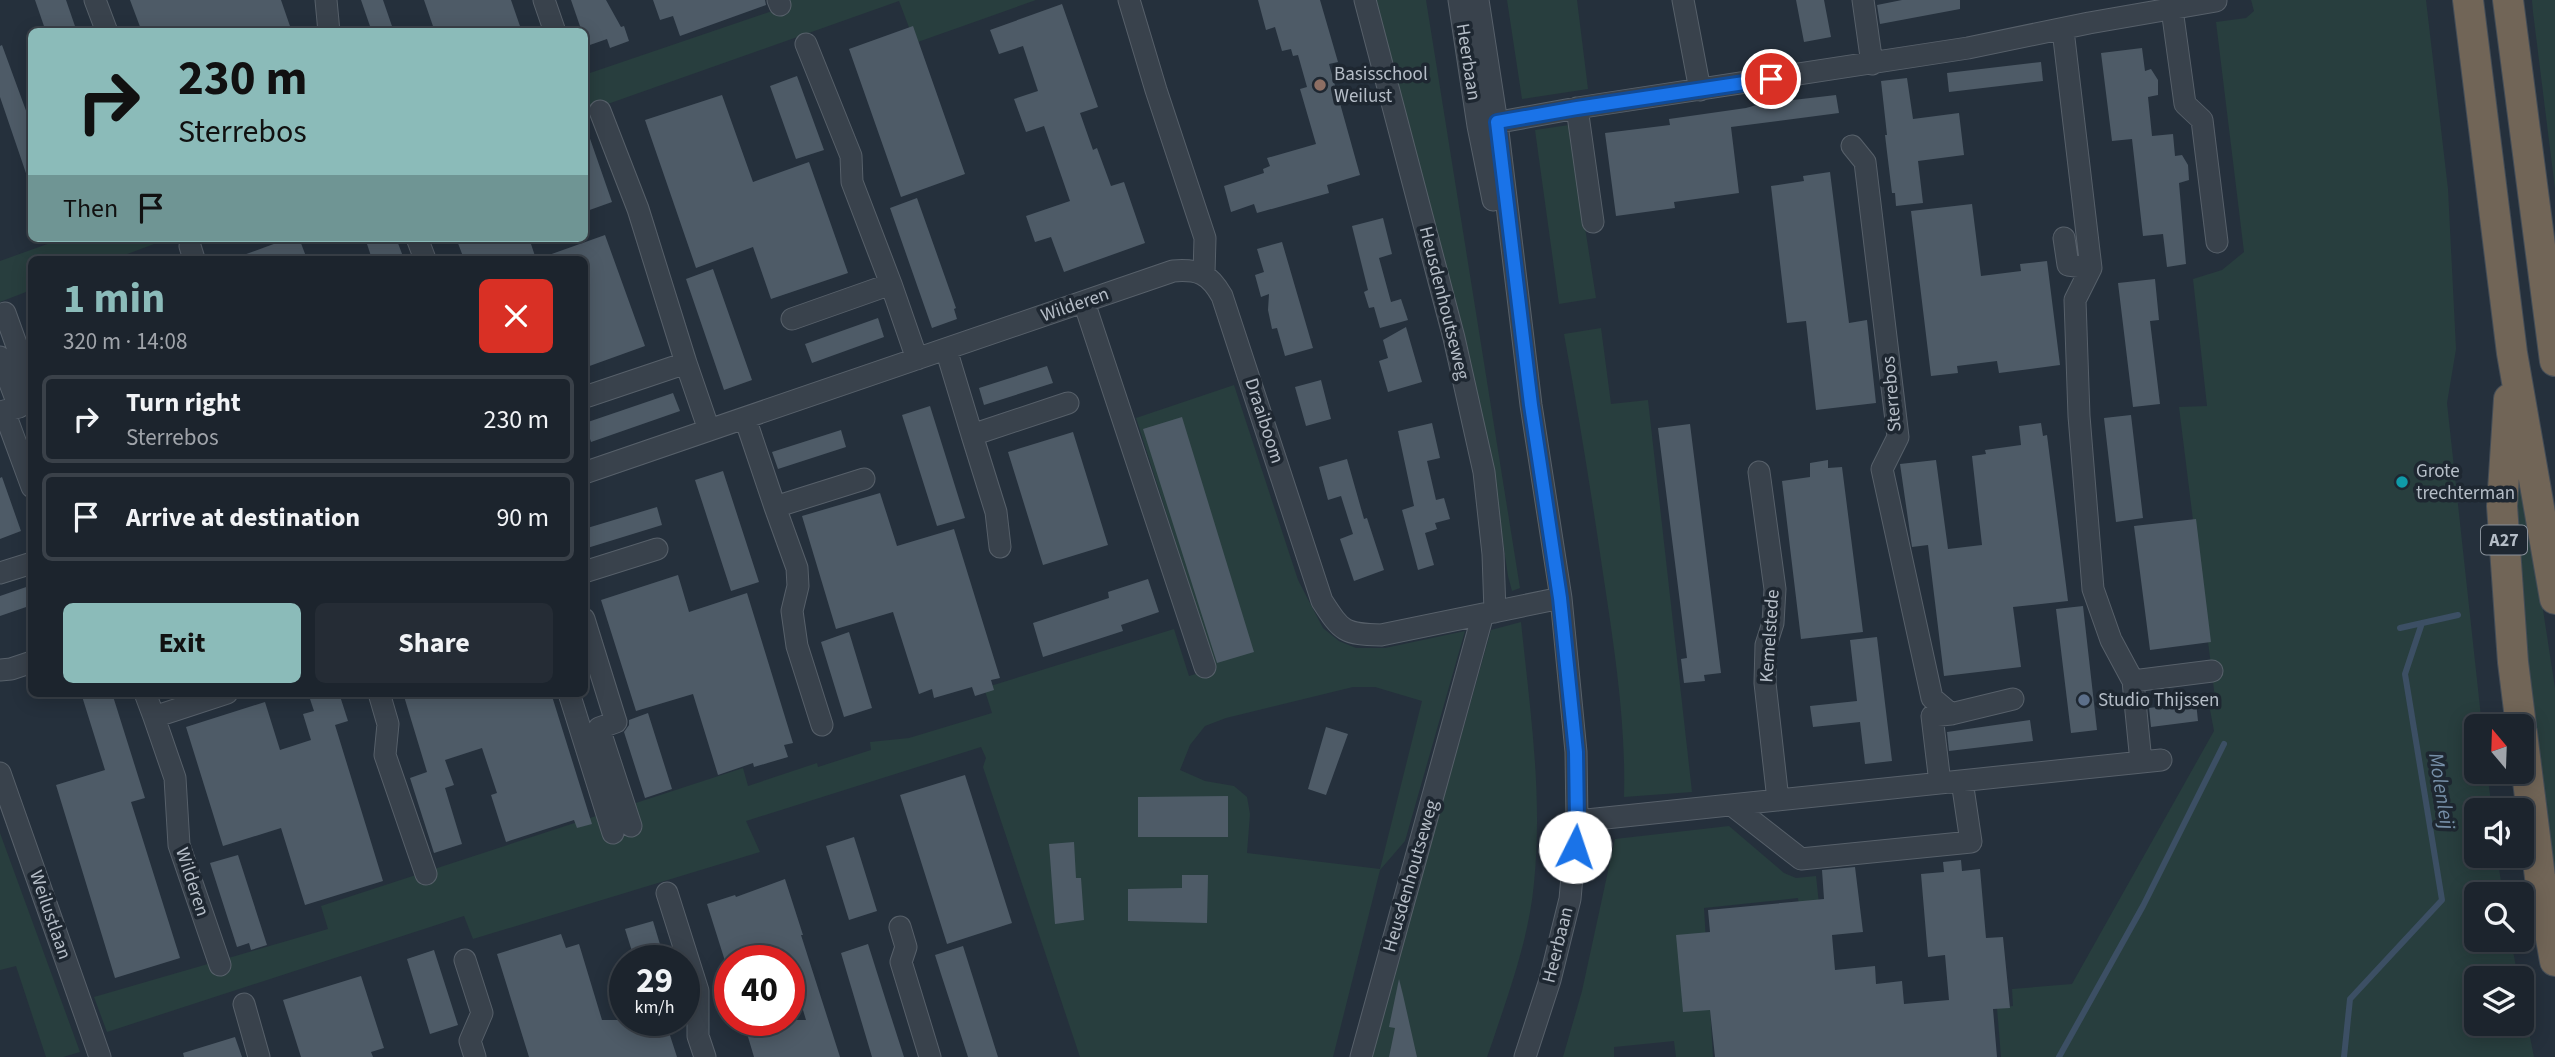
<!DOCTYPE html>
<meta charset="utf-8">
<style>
:root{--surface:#1c242d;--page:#252c35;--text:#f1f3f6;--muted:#a0a4aa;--line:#3a4149;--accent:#8bbbb9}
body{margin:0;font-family:"Source Sans 3",sans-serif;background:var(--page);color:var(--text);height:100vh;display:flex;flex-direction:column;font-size:26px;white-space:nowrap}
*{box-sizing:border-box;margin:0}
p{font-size:23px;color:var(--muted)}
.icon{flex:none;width:38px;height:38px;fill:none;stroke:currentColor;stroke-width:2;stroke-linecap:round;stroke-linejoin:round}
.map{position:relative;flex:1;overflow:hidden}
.panel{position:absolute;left:28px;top:256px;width:560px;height:441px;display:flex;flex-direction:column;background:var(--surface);border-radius:10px;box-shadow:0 4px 18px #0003,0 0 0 2px var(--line)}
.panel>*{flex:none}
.banner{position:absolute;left:28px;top:28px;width:560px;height:214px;border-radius:10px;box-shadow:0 4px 18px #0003,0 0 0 2px var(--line);background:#8bbbb9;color:#111;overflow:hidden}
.needle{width:46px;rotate:341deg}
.fabs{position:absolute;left:2464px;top:714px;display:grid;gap:14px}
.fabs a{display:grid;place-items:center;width:70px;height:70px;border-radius:10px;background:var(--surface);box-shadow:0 4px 18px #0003,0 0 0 2px var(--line);font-size:35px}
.speed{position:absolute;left:609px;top:945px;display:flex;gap:14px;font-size:35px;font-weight:700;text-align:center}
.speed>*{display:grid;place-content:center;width:91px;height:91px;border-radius:50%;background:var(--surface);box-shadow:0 4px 18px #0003,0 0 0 2px var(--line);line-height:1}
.speed small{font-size:18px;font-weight:400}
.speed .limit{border:10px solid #d22;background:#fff;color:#111}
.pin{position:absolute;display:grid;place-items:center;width:60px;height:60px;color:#fff;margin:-30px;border:4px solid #fff;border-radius:50%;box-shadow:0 2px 7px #0007}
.me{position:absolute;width:77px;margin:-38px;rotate:4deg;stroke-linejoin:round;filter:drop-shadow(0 0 5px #0008)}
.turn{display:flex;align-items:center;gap:24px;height:147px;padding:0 35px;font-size:32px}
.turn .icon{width:91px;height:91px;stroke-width:2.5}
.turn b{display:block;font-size:49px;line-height:60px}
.then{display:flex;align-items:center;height:66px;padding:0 35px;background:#0003;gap:14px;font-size:26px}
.round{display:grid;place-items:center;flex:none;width:74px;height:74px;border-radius:10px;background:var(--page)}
.summary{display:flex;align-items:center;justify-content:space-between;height:119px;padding:0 35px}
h1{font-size:42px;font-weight:700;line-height:52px;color:var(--accent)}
.cta{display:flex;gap:14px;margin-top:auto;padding:14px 35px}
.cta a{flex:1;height:80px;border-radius:10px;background:var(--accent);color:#111;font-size:28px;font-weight:700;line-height:80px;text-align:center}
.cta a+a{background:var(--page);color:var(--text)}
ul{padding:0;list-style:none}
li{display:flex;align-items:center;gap:21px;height:88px;margin:0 14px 10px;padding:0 21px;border:4px solid var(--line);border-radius:10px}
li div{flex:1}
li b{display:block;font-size:26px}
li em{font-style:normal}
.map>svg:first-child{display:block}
.green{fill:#283e3e;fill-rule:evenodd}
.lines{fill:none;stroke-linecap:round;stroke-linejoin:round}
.stream{stroke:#3c4f64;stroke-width:6}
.building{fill:#4e5b67}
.minor-casing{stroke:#57606a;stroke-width:23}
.highway-casing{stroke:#444d57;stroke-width:32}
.minor{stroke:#39424c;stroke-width:21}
.highway{stroke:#716557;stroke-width:30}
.route-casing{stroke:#114b97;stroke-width:18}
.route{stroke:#1a73e8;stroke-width:12}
.education-dot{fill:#8d6e63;stroke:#1e2731;stroke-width:2.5}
.culture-dot{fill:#0f9aa8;stroke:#1e2731;stroke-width:2.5}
.service-dot{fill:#5c6f8a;stroke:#1e2731;stroke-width:2.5}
.labels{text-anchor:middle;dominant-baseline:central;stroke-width:7;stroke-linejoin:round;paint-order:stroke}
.shield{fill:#1e2731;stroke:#88909a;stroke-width:2}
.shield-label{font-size:18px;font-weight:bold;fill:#b5bdc7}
.street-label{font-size:19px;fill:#b5bdc7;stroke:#1e2731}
.poi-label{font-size:19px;fill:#b5bdc7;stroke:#1e2731;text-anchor:start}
.water-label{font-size:21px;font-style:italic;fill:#7790a9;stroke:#1e2731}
</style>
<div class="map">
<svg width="2555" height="1057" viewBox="0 0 2555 1057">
<rect width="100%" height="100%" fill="#25303c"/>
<path class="green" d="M786,0h250l-121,43 -16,-42 -314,111 -1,-37 203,-69z
M1370,0h56l94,588 -8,3 -4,-15 -12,-82z
M1507,0h70l11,89 -66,10z
M2251,0h175l22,189 8,160 -9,54 35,323h-6v46h11l5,38h-16v46h21l6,38h-27v46h35l7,38h-42v46h46v-27l12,60h-533l-4,-49 16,-2 -1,-17 60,-5 142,-253 -6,-32 7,-1 -36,-291 28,-1 -14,-127 29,-9 22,-18 -28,-230 30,-4 8,-7z
M2532,0h23v189l-22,-177z
M1569,125l27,173 -37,6 -24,-174z
M64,238h106l-56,21h-82l-1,31 -31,12v-41z
M1601,328l10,76 37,-4 44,392 -68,5c2,-72 -9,-145 -20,-217 -12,-82 -25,-164 -40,-246z
M1234,385l64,195 25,48 16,13 17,7h29l80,-17 -60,210 -25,29 -47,187h-253l-97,-290 3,-9 -5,-11 -235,74 14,31 -287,87 -9,-23 -357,116 -13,-35 234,-68 -7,-23 422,-138 5,18 69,-23 1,4 53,-17 -1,-8 39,-4 83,-25 -8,-25 190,-59 15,47 27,-8 -80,-250zM1353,687h22l47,14 -42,168 -133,-16 3,-39 -3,-17 -13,-11 -29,-5 -25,-11 10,-25 15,-19 21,-8z
M2514,447l18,91 23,150v242l-38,-243z
M1521,622c9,88 22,173 13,261 -5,55 -25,109 -42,160l-5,14h-116l120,-427z
M1729,826l55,47 12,5 20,-2 4,37 -20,2 -2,-17 -94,10 9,149h-37l-2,-16 -60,6v10h-51l19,-66 33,-152z
M0,833l80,219 -17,5h-17l-30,-91 -16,4z"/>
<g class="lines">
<path class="stream" d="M2400,628l58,-13
M2059,1057l84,-151 81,-162
M2344,1057l6,-58 92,-99 -37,-226 17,-51"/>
</g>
<path class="building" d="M35,0h31l11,32h-31z
M130,0h151l11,32h-150z
M361,0h22l11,32h-22z
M424,0h87l11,32h-87z
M571,0h35l15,27 3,-1 5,15 -19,7 -3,-9 -20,7 -3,-14h-2z
M653,0h112l1,5 -86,31 -7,-20 -13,4z
M1258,0h62l18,62 -9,2 31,111 -33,10 2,8 -72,20 -3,-9 -23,8 -7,-26 40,-13 -1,-4 7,-3 -3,-8 49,-14 -16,-55 7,-2 -9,-32 -5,1 -2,-7 -9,2 -7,-24 -9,3z
M1796,0h28l7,37 -27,5z
M1902,0h58v9l-80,15 -3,-19z
M1062,4l36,103 -18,6 13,37 4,-2 14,38 13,-4 21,61 -81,29 -13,-35 -16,5 -9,-26 44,-15 -26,-75 -18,6 -12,-33 24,-8 -15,-45 -24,8 -9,-24z
M913,26l52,148 -64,23 -52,-148z
M2,45l30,82v54l-3,1 -29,-85v-51z
M2142,48l3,23 6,-2 7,11v15l-10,2 4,39 21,-2 2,22 7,-1 6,10 1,15 -10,3 7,81 -19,3 -4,-33 -20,2 -11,-97 -20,2 -11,-88z
M2041,62l2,19 -94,11 -2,-19z
M797,76l27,74 -28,9 -26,-73z
M1907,78l6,41 46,-6 5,42 -46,6 5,42 -27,3 -1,-13h-3l-5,-41 -2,-17h2l-6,-54z
M722,95l31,87 56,-20 39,111 -77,26 -18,-52 -57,21 -51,-148z
M1836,95l3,18 -108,14 8,66 -65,9 1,6 -59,8 -11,-83 65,-8 -1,-6 77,-11 14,-4z
M587,130l25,72 -28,10v-81z
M1830,172l19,151 18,-3 9,83 -60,7 -10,-89 -19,2 -16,-137 33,-5 -1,-5z
M917,198l39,110 -2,1 3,10 -25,9 -42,-120z
M1972,204l9,72 40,-5 -1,-7 27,-3 13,104 -61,8 -2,-12 -40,5 1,7 -27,3 -20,-165z
M1383,218l9,36 -13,4 12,44 10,-3 7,21 -28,8 -6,-21 -5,1 -5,-16 4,-2 -16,-64z
M605,235l40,111 -61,22v-109h-37l-1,-3z
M290,238h9l8,21h-69v-2z
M365,238h31l8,21h-32z
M456,238h73l7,21h-72z
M1282,242l31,106 -28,8 -8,-28 -5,1 -4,-19 1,-16 -8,3 -6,-22 9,-3 -7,-23z
M713,269l39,111 -28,10 -38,-111z
M2155,279l4,41 -9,1 10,83 -27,3 -15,-124z
M878,318l6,19 -72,26 -7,-19z
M1406,327l16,55 -34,10 -9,-31 9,-3 -5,-18z
M1047,366l6,17 -69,22 -5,-17z
M1321,380l10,39 -25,7 -11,-39z
M673,393l7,18 -89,31 -6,-19z
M930,406l35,112 -28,8 -35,-111z
M2131,415l12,103 -27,4 -12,-104z
M1182,417l72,235 -37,11 -74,-234z
M1432,423l8,35 -13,3 9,39 8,-2 6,21 -15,4 2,6 -12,4 9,32 -16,5 -16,-60 12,-4 -16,-75z
M2041,423l2,13 4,-1 21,166 -55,6 8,60 -77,9 -16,-131 -16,2 -12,-83 36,-4 12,89 34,-4 -10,-89 14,-2 -1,-4 36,-5 -2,-19z
M1690,424l31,249 -17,2 1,6 -21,2 -3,-24 6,-1 -29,-230z
M841,430l5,17 -68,22 -6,-17z
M1073,432l35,113 -65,20 -35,-113z
M1347,459l17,60 3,-1 17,52 -30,11 -14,-42 13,-5 -12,-38 -13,4 -9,-33z
M1828,460v8l14,-1 21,165 -62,7 -19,-158 28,-4v-14z
M723,471l36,111 -28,9 -36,-111z
M2,477l19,54 -21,8v-61z
M880,493l17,53 57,-17 46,149 -9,2 3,10 -19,6 -3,-9 -38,11 -2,-9 -13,5 -26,-82 -57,17 -34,-113z
M657,507l5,18 -78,24v-20z
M2196,519l15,123 -61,8 -16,-124z
M678,575l11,37 58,-19 46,150 -9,2 4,12 -34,10 -1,-4 -35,12 -25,-81 -57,17 -35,-111z
M1148,579l11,33 -38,13 2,6 -80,26 -10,-34 76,-25 -1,-6z
M32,585v20l-32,11v-20z
M2083,606l14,124 -26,3 -15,-124z
M849,632l23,76 -28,9 -23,-75z
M1877,637l15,124 -27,3 -5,-42 -47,5 -3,-21 47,-5 -7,-61z
M81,693h31l33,105 -14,4 49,156 -65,20 -59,-193 49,-15z
M308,693h31l9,28 -13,4 48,156 -78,24 -24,-77 -58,18 -37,-119 79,-25 15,48 31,-10 -8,-26 11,-3z
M403,693h148l41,131 -15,4 -3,-8 -68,22 -15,-47 6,-2 -15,-45 -37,12 9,25 -9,3 17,56 -28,9 -24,-75 17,-6z
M2196,702l2,19 -47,6 -2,-19z
M648,713l24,76 -27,9 -21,-66 5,-7v-5z
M2030,720l3,21 -84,10 -2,-19z
M1326,727l22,7 -22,61 -18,-6z
M965,775l47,148 -65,21 -47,-149z
M1228,796v41h-90v-40z
M854,837l23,74 -28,9 -23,-74z
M1074,842l2,36h5l3,42 -29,4 -6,-80z
M238,855l29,90 -16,5 -2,-7 -12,4 -27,-84z
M1961,860l1,11 18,-2 6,69 17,-1 7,71 -17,1 4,48h-282l-5,-47 -27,2 -7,-77 34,-3 -2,-22 116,-11 -2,-29 33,-3 8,65 -31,3 3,35 40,-4 1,18 26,-3 2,23 45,-4 -4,-45 -17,2 -7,-83 23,-2 -1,-10z
M1182,875h26l-1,48 -79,-2v-32l54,-1z
M785,879l18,56h-2l39,122h-86l-11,-37h63l-12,-40 -5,1v-20h-64l-18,-57 28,-9 1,2z
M653,921l12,40h-30l-10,-32z
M561,934l5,14 13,-4 23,76h63l12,37h-148l-32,-103z
M868,944l18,57 18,56h-32l-31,-104z
M963,946l12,38 23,73h-30l-27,-83 -6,-19z
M434,950l24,75 -28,9 -23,-75z
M361,976l23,72 -13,4 2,5h-72l-18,-57z
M1399,979l4,16 14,62h-28l6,-29 -6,-1z
M235,1037l7,20h-58l-1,-4z"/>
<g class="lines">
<g class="minor-casing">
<path id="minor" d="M95,0l12,32
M326,0l3,32
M544,0l11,32
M778,0l2,5
M1129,0l27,90 49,148 -1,36
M1365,0l89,338 30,134 9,82 2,58
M1459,0l19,126 15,74
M1478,0l19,123 34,282 30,193 15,154 1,69 -7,78 -20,81 -25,77
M1683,0l17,90
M1863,0l9,64
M2172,9l13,95 17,16 15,122
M2063,30l28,238 -16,32 4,116 14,173 18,51 22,41 8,81
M806,44l45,112 1,26 39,102
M1577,108l16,114
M600,111l38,98 48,154
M1478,126l99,-18 391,-60 121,-25 127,-22
M1852,146l13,16 33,275 -16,32 50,229 19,16
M417,238l8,21
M2064,238l4,27 23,3
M190,246l4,13
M1084,302l121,365
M5,313l27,75
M792,319l99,-35 26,75
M946,349l26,86 96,-32
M0,357l19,50 -15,4 28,76
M588,396l98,-33 23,67
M745,418l30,89 89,-28
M972,435l24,77 4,35
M1759,472l16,117 -2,34 -7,22 -1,38 13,117
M584,473l589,-202c25,-2 36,2 49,25l100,305c20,31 22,33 59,34l180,-37
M775,507l22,61 1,18 -6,25 5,35 25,79
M584,572l73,-23
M0,573l32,-10
M584,619l32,103 -17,6 32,98
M0,670l11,-1 21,-7
M2133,681l79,-10
M145,693l9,24 73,-24
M379,693l9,31 -3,31 41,119
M569,693l44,140
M154,717l21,61 4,67 41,120
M0,773l100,284
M1940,783l-8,-67 19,-2 62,-15
M1733,806l68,53 170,-17 -9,-61
M1577,821l584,-61
M667,893l31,98v45l7,21
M900,927l6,20 -5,15 29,95
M465,960l17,53 -12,28 5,16
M244,1004l15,53
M1361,1057l122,-443"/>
</g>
<g class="highway-casing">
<path id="highway" d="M2468,0l44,353 43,246
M2508,0l47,361
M2509,399l-7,107 11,156 8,64
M2522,733l18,144 15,84"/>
</g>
<use href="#minor" class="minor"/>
<use href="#highway" class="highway"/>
</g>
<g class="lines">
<g class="route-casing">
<path id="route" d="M1575,847l2,-26 -1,-69 -16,-154 -29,-193 -34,-283 80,-14 194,-29"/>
</g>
<use href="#route" class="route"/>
</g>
<circle class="education-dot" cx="1320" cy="85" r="7"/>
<circle class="culture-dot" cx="2402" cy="482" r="7"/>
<circle class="service-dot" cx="2084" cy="700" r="7"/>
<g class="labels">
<rect class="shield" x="2481" y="525.5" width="46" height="29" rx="5"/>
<g class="shield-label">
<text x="2504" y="540">A27</text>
</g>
<g class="street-label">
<text transform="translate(1468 62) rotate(81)">Heerbaan</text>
<text transform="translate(1444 303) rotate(76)">Heusdenhoutseweg</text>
<text transform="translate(1075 305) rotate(-19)">Wilderen</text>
<text transform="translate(1892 394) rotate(-95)">Sterrebos</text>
<text transform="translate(1264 421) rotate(72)">Draaiboom</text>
<text transform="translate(1770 636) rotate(-86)">Kemelstede</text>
<text transform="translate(1411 876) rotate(-74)">Heusdenhoutseweg</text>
<text transform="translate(192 882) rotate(72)">Wilderen</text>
<text transform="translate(50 915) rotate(71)">Weilustlaan</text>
<text transform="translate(1558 945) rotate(-76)">Heerbaan</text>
</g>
<g class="poi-label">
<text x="1334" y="74">Basisschool<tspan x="1334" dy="22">Weilust</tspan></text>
<text x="2416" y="471">Grote<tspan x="2416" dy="22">trechterman</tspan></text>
<text x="2098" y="700">Studio Thijssen</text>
</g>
<g class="water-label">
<text transform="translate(2442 791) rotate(81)">Molenleij</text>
</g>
</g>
</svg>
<div class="fabs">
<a><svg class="needle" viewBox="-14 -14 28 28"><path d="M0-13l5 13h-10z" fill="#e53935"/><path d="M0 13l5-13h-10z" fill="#a0a4aa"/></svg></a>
<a><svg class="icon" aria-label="sound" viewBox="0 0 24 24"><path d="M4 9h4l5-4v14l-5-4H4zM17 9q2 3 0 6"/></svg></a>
<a><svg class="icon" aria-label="search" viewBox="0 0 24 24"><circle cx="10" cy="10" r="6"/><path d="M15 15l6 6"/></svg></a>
<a><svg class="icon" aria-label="layers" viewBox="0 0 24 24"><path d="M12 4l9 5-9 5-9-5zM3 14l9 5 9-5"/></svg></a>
</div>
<div class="speed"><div>29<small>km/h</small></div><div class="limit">40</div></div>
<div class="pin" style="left:1771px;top:79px;background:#d93025"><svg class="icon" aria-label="arrive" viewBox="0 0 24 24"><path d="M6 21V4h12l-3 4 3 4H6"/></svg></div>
<svg class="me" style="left:1575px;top:847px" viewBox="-20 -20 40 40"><circle r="19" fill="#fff"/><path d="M0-13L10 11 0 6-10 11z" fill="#1a73e8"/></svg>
<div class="banner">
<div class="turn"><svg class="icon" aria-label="right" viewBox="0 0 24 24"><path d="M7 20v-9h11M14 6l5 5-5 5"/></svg><div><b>230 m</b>Sterrebos</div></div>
<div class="then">Then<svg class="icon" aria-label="arrive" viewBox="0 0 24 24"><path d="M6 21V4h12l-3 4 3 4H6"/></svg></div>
</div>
<section class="panel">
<div class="summary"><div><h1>1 min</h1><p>320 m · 14:08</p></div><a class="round" style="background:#d93025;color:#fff"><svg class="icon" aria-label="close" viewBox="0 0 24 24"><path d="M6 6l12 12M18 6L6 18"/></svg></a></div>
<ul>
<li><svg class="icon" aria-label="right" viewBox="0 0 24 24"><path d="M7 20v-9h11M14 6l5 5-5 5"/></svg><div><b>Turn right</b><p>Sterrebos</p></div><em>230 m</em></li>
<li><svg class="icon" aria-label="arrive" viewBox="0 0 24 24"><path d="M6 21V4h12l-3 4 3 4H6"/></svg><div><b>Arrive at destination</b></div><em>90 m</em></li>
</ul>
<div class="cta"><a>Exit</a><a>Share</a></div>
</section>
</div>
